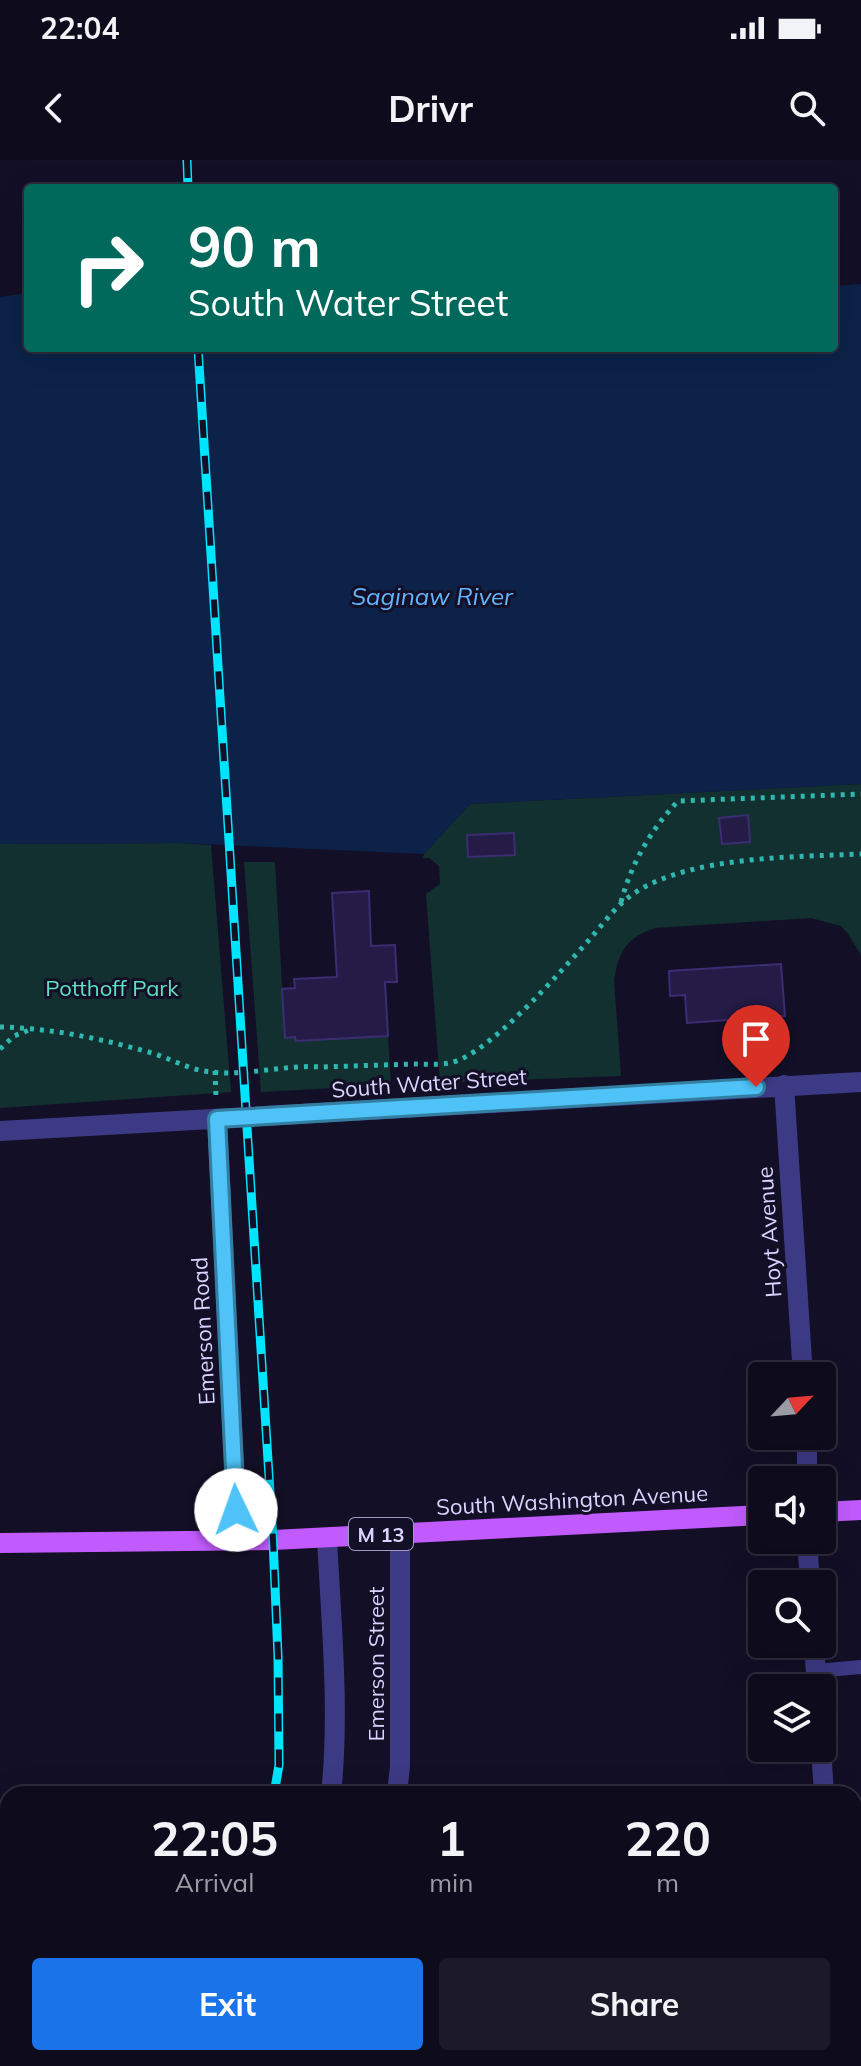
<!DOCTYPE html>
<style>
:root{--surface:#0e0b1c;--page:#1c1929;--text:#f1f3f6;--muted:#9b9ba3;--line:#2e2b3b;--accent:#1a73e8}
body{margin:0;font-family:Mulish,sans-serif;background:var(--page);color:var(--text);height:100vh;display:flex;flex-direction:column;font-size:30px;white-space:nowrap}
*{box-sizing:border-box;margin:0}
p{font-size:26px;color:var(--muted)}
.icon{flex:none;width:44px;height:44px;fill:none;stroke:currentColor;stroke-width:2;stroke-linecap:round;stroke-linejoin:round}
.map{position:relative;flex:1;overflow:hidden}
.drawer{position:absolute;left:0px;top:1626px;width:862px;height:280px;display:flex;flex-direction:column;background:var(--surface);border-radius:24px 24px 0 0;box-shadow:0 8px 32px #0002,0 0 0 2px var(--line)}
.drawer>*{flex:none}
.hud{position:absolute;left:24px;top:24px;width:814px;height:168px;border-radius:8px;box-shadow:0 8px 32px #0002,0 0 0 2px var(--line);background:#00695c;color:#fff;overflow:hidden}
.needle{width:52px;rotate:64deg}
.tools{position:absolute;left:748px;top:1202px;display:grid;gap:16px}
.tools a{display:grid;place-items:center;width:88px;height:88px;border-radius:8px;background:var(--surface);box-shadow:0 8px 32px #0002,0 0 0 2px var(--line);font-size:40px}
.pin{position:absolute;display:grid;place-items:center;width:68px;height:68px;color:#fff;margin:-82px -34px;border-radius:50% 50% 50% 0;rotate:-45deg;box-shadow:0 0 8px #0007}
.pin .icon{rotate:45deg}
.me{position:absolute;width:88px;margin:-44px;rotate:357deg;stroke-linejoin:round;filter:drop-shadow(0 0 6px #0008)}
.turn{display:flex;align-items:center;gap:28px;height:168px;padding:0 32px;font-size:36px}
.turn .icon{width:104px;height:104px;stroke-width:2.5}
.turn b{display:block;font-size:56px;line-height:68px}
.eta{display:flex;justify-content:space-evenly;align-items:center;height:136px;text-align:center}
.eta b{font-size:48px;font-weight:700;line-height:56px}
.action{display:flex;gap:16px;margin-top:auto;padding:16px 32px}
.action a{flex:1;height:92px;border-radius:8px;background:var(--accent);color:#fff;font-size:32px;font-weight:700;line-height:92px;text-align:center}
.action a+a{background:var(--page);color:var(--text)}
.status{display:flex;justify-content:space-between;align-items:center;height:56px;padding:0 40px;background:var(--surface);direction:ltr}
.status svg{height:22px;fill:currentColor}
header{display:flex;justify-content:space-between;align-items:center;height:104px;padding:0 32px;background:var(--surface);font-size:36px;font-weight:700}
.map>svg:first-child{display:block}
.green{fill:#12302f}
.water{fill:#0c2248}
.building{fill:#241b47;stroke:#3b2d73;stroke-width:2}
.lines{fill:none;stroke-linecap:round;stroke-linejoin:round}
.path{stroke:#2fb8b0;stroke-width:5;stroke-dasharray:4 6;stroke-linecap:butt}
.service{stroke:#3d3a85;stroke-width:14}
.minor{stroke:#3d3a85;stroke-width:20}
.tertiary{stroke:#3d3a85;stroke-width:20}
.primary{stroke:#c25bff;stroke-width:20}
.rail-casing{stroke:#00e5ff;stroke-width:9}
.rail{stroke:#130f26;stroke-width:6;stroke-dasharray:18;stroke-linecap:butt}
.route-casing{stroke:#337fa1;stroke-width:20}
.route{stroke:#4fc3f7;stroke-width:14}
.labels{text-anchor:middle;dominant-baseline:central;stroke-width:6;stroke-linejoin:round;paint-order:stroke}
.shield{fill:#130f26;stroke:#9e99be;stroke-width:2}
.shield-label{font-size:20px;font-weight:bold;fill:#d9d4ff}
.park-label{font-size:22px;fill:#5fe0c0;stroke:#130f26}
.street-label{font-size:22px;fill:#d9d4ff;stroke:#130f26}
.water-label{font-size:24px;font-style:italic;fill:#62b6ff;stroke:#130f26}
</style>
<div class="status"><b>22:04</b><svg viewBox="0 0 49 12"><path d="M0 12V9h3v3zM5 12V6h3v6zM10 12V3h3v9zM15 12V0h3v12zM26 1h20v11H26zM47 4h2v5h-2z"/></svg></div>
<header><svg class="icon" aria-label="back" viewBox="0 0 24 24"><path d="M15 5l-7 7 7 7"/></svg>Drivr<svg class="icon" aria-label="search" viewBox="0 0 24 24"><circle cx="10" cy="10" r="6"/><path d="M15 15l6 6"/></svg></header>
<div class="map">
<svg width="861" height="1906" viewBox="0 0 861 1906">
<rect width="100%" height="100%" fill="#130f26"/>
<path class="green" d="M861,624v171l-13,-21 -7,-8 -30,-8 -156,10c-29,10 -36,23 -41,52l7,96 -181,7 -14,-189 14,-10 -1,-18 -10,-8h-6l1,-4 46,-50z
M180,683l31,2 20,247 -231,16v-264z
M244,702h31l10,175h10l1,4 92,-5 3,49 -130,7z"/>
<path class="water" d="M861,124v500l-391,20 -46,50 -244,-11 -180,1v-547l28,-4v55h806v-62z"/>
<path class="building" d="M748,655l2,27 -28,2 -3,-26z
M514,673l1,22 -47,2 -1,-22z
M369,731l2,55 24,-1 2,37h-12l3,54 -92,5 -1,-4 -10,1 -3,-49 13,-1 -1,-9 43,-2 -5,-84z
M781,804l4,52 -98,7 -2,-28 -15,1 -1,-25z
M565,1898h62v2l-61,5z"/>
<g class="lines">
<path class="path" d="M621,742c11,-40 29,-71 57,-101l183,-7
M0,867c51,1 103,12 152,26 16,5 31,13 47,17 40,9 82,-6 123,-3 30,-1 61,-2 91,-3 12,0 25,1 36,-1 38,-6 113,-93 140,-123 15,-17 28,-36 47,-48 56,-36 159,-35 225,-38
M0,889l14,-13 15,-6
M215,911l1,27
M290,1906l3,-8"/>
<path class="service" d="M816,1511l45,-4"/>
<path class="minor" d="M784,925l19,291
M217,959l21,423
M0,971l861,-49
M807,1320v-44
M327,1378c4,83 13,173 4,256
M397,1634l3,-28v-233
M854,1772l7,-1
M0,1799h8
M247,1906l5,-8
M328,1906l2,-8"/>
<path class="tertiary" d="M807,1380l3,44
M814,1484l3,44
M821,1588l3,46
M841,1898v8"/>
<path class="primary" d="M822,1352l39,-2
M0,1383l273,-3 489,-25"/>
<g class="rail-casing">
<path id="rail" d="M187,0l1,28
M198,188l75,1192 5,116 1,109 -5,29
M176,1906l6,-8"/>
</g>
<use href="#rail" class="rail"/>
</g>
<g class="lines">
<g class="route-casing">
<path id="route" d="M236,1350l-19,-391 539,-32"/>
</g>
<use href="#route" class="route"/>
</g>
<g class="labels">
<rect class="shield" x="349" y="1358" width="64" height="32" rx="6"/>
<g class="shield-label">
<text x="381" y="1374">M 13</text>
</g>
<g class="park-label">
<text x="112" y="828">Potthoff Park</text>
</g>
<g class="street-label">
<text transform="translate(429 923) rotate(-4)">South Water Street</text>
<text transform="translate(769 1072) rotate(-94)">Hoyt Avenue</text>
<text transform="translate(203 1171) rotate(-93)">Emerson Road</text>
<text transform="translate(572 1340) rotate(-3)">South Washington Avenue</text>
<text transform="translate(376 1504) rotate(-90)">Emerson Street</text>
</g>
<g class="water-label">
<text x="432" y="436">Saginaw River</text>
</g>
</g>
</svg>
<div class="tools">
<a><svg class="needle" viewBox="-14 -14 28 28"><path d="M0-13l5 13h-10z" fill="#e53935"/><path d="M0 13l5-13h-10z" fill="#9b9ba3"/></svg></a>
<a><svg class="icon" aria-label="sound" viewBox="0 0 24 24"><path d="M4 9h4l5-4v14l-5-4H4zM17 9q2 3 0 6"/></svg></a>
<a><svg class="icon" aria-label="search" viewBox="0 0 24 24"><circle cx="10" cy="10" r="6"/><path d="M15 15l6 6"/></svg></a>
<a><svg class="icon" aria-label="layers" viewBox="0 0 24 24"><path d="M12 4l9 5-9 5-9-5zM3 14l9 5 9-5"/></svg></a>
</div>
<div class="pin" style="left:756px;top:927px;background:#d93025"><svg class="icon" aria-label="arrive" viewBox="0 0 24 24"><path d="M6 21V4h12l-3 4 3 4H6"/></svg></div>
<svg class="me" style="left:236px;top:1350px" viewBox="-20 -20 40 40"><circle r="19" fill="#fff"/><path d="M0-13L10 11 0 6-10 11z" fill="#4fc3f7"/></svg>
<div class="hud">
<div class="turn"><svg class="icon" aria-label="right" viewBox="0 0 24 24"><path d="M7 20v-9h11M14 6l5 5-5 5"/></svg><div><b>90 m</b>South Water Street</div></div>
</div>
<section class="drawer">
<div class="eta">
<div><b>22:05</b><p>Arrival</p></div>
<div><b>1</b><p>min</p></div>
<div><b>220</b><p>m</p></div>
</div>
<div class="action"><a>Exit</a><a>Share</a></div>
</section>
</div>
